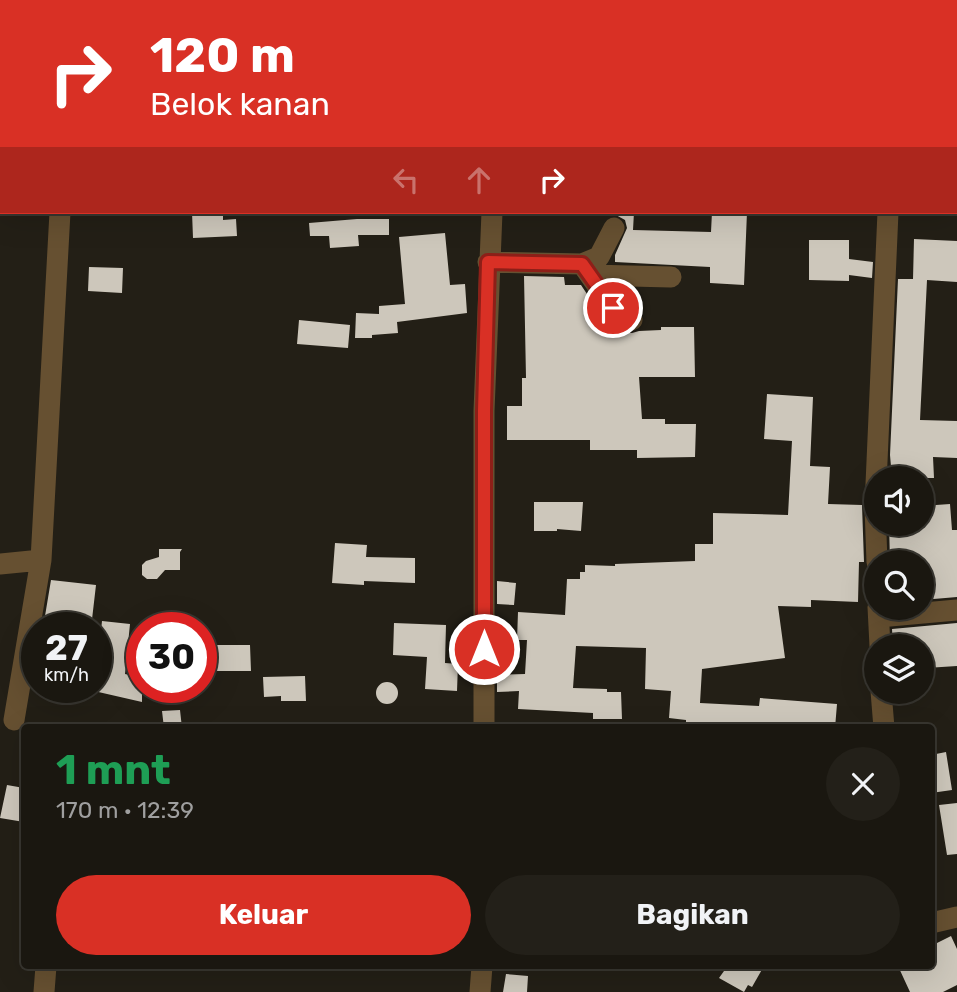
<!DOCTYPE html>
<html lang="id">
<meta charset="utf-8">
<style>
:root{--surface:#1a1710;--page:#232019;--text:#f1f3f6;--muted:#9f9f9f;--line:#383630;--accent:#d93025}
body{margin:0;font-family:Rubik,sans-serif;background:var(--page);color:var(--text);height:100vh;display:flex;flex-direction:column;font-size:26px;white-space:nowrap}
*{box-sizing:border-box;margin:0}
p{font-size:23px;color:var(--muted)}
.icon{flex:none;width:38px;height:38px;fill:none;stroke:currentColor;stroke-width:2;stroke-linecap:round;stroke-linejoin:round}
.map{position:relative;flex:1;overflow:hidden}
.drawer{position:absolute;left:21px;top:724px;width:914px;height:245px;display:flex;flex-direction:column;background:var(--surface);border-radius:7px;box-shadow:0 7px 28px #0002,0 0 0 2px var(--line)}
.drawer>*{flex:none}
.top-card{position:absolute;left:0px;top:0px;width:957px;height:214px;box-shadow:0 7px 28px #0002,0 0 0 2px var(--line);background:#d93025;color:#fff;overflow:hidden}
.tools{position:absolute;left:864px;top:466px;display:grid;gap:14px}
.tools a{display:grid;place-items:center;width:70px;height:70px;border-radius:50%;background:var(--surface);box-shadow:0 7px 28px #0002,0 0 0 2px var(--line);font-size:35px}
.speed{position:absolute;left:21px;top:612px;display:flex;gap:14px;font-size:35px;font-weight:700;text-align:center}
.speed>*{display:grid;place-content:center;width:91px;height:91px;border-radius:50%;background:var(--surface);box-shadow:0 7px 28px #0002,0 0 0 2px var(--line);line-height:1}
.speed small{font-size:18px;font-weight:400}
.speed .limit{border:10px solid #d22;background:#fff;color:#111}
.pin{position:absolute;display:grid;place-items:center;width:60px;height:60px;color:#fff;margin:-30px;border:4px solid #fff;border-radius:50%;box-shadow:0 2px 7px #0007}
.me{position:absolute;width:77px;margin:-38px;rotate:0deg;stroke-linejoin:round;filter:drop-shadow(0 0 5px #0008)}
.turn{display:flex;align-items:center;gap:24px;height:147px;padding:0 35px;font-size:32px}
.turn .icon{width:91px;height:91px;stroke-width:2.5}
.turn b{display:block;font-size:49px;line-height:60px}
.lanes{display:flex;align-items:center;height:66px;padding:0 35px;background:#0003;justify-content:center;gap:35px;direction:ltr}
.lanes .off{opacity:.35}
.round{display:grid;place-items:center;flex:none;width:74px;height:74px;border-radius:37px;background:var(--page)}
.summary{display:flex;align-items:center;justify-content:space-between;height:119px;padding:0 35px}
h1{font-size:42px;font-weight:700;line-height:52px;color:#1e9e55}
.cta{display:flex;gap:14px;margin-top:auto;padding:14px 35px}
.cta a{flex:1;height:80px;border-radius:42px;background:var(--accent);color:#fff;font-size:28px;font-weight:700;line-height:80px;text-align:center}
.cta a+a{background:var(--page);color:var(--text)}
.map>svg:first-child{display:block}
.building{fill:#cdc7bb}
.lines{fill:none;stroke-linecap:round;stroke-linejoin:round}
.minor{stroke:#665031;stroke-width:21}
.highway{stroke:#ca913e;stroke-width:21}
.route-casing{stroke:#8d1f18;stroke-width:18}
.route{stroke:#d93025;stroke-width:12}
</style>
<div class="map">
<svg width="957" height="992" viewBox="0 0 957 992">
<rect width="100%" height="100%" fill="#231f16"/>
<path class="building" d="M192,212h31v8l13,-1 1,17 -44,2z
M616,212h18l-1,18 78,2 1,-20h35l-3,73 -34,-2v-16l-95,-5v-7l12,-27 -2,-8 -9,-5z
M357,219h32v16h-31l1,11 -29,2 -1,-12h-19l-1,-13z
M445,233l5,52 15,-1 2,29 -70,9 1,11 -26,2v3h-17l1,-25 23,1v-8l26,-2 -6,-67z
M914,239l43,2v41l-30,-2 -7,140 37,1v37l-24,-1 1,21h-42l-2,-23 8,-176h15z
M809,240h40v19l24,3 -1,16 -23,-3v6l-40,-1z
M89,267l34,1 -1,25 -34,-2z
M524,276l40,1 1,8h16l12,18 1,23h12v5l26,2 7,-2 22,-1v-3h33l1,50h-56l3,42h23v5h31l-1,33 -58,1v-8h-47v-10h-83v-34h15v-28h4z
M299,320l51,5 -2,23 -51,-4z
M767,394l46,3 -3,69 20,1 -2,37 34,1 2,57h-5l-1,40 -47,-2v7l-33,-1 7,52 -83,11 -2,34 59,3 1,-8 77,6 -2,24h-149v-8l-17,-2 2,-27 -26,-2 1,-41 -70,-2 -3,42 34,1v3h14l1,27h-29v-6l-75,-4 1,-18 -22,1v-17l28,-1 2,-34h-10l1,-28 47,3 2,-36h13v-7h5v-7l30,1v-2l80,-3v-17h18v-31l75,2 4,-74 -28,-2z
M534,502h49l-2,29 -24,-2v2h-23z
M950,504l2,26h5v67l-35,3v-38h-32l-1,-39h33v-17z
M335,543l32,2 -1,12 49,1v25l-51,-2v4l-32,-2z
M159,549h23l-2,3v18h-15l-8,9h-10l-5,-4v-10l4,-4 13,-4z
M51,580l45,5 -5,43h-48z
M497,581l19,2 -2,22 -17,-1z
M102,621l28,3 -5,50 17,4v24l-48,-11 2,-3 7,-38h-4z
M394,623l52,2 -1,38 13,1 -1,27 -32,-2 2,-32 -34,-2z
M957,623v43l-31,2v-3h-4v-19h-29l-1,-17z
M217,645h33l1,26h-34z
M305,676l1,25h-25v-5l-17,1 -1,-20z
M376 693a11 11 0 1 1 22 0a11 11 0 1 1-22 0Z
M180,710l2,18h-18l-2,-17z
M946,752l6,38 -21,3v-38z
M7,785l17,3v34l-24,-4z
M957,803v51l-10,1 -8,-50z
M951,936l6,13v36l-14,7h-33l-12,-26h33v-20z
M716,966h48l-12,21 -4,-2 -4,7 -25,-14 5,-7z
M506,974l22,2 -1,16h-24z"/>
<g class="lines">
<path class="minor" d="M887,2l1,-2
M488,262l94,2 31,44 19,12
M582,264l17,-7 15,-29
M590,275l81,2
M877,562l-2,-55 13,-295
M0,564l41,-4
M878,607l2,39
M879,617l78,-7
M881,691l3,37
M14,720l27,-160 19,-348
M484,728v-317l8,-199
M931,923l26,-6
M44,992l2,-26
M480,992l2,-26"/>
<path class="highway" d="M0,14h2
M0,40l2,1
M956,64h1
M956,94h1"/>
</g>
<g class="lines">
<g class="route-casing">
<path id="route" d="M484,649v-238l4,-149 94,2 31,44"/>
</g>
<use href="#route" class="route"/>
</g>
</svg>
<div class="tools">
<a><svg class="icon" aria-label="sound" viewBox="0 0 24 24"><path d="M4 9h4l5-4v14l-5-4H4zM17 9q2 3 0 6"/></svg></a>
<a><svg class="icon" aria-label="search" viewBox="0 0 24 24"><circle cx="10" cy="10" r="6"/><path d="M15 15l6 6"/></svg></a>
<a><svg class="icon" aria-label="layers" viewBox="0 0 24 24"><path d="M12 4l9 5-9 5-9-5zM3 14l9 5 9-5"/></svg></a>
</div>
<div class="speed"><div>27<small>km/h</small></div><div class="limit">30</div></div>
<div class="pin" style="left:613px;top:308px;background:#d93025"><svg class="icon" aria-label="arrive" viewBox="0 0 24 24"><path d="M6 21V4h12l-3 4 3 4H6"/></svg></div>
<svg class="me" style="left:484px;top:649px" viewBox="-20 -20 40 40"><circle r="17" fill="#d93025" stroke="#fff" stroke-width="3"/><path d="M0-11L8 9 0 5-8 9z" fill="#fff"/></svg>
<div class="top-card">
<div class="turn"><svg class="icon" aria-label="right" viewBox="0 0 24 24"><path d="M7 20v-9h11M14 6l5 5-5 5"/></svg><div><b>120 m</b>Belok kanan</div></div>
<div class="lanes"><svg class="icon off" aria-label="left" viewBox="0 0 24 24"><path d="M17 20v-9H6M10 6l-5 5 5 5"/></svg><svg class="icon off" aria-label="ahead" viewBox="0 0 24 24"><path d="M12 20V5M6 11l6-6 6 6"/></svg><svg class="icon" aria-label="right" viewBox="0 0 24 24"><path d="M7 20v-9h11M14 6l5 5-5 5"/></svg></div>
</div>
<section class="drawer">
<div class="summary"><div><h1>1 mnt</h1><p>170 m · 12:39</p></div><a class="round"><svg class="icon" aria-label="close" viewBox="0 0 24 24"><path d="M6 6l12 12M18 6L6 18"/></svg></a></div>
<div class="cta"><a>Keluar</a><a>Bagikan</a></div>
</section>
</div>
